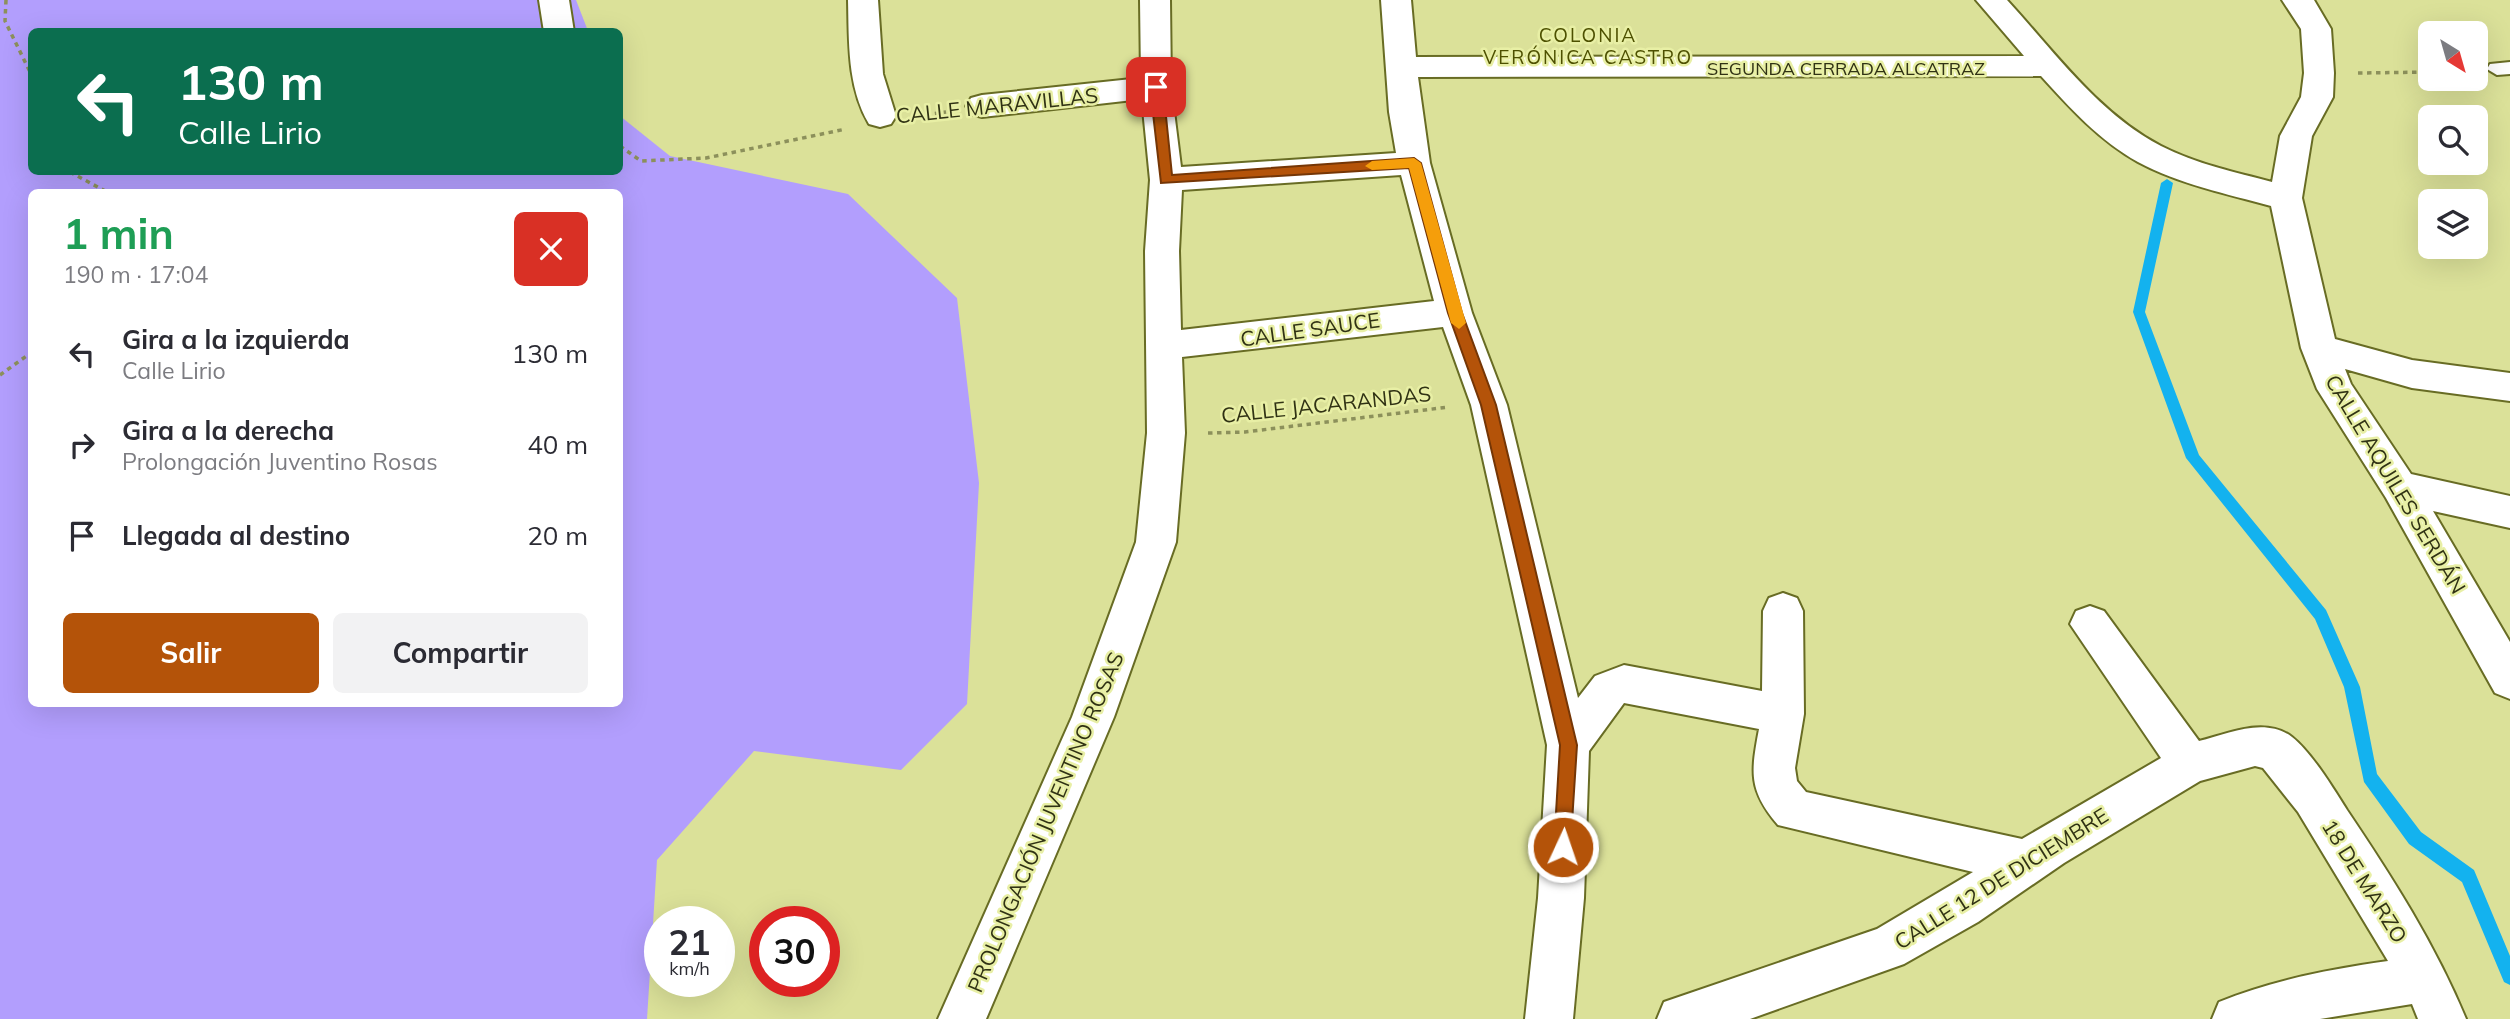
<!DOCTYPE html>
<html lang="es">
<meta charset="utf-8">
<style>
:root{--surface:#fff;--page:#f2f2f3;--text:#2b2b33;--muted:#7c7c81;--accent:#b45309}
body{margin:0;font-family:Mulish,sans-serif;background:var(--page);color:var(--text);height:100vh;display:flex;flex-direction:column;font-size:26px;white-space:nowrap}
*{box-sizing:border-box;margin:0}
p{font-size:23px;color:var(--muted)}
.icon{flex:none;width:38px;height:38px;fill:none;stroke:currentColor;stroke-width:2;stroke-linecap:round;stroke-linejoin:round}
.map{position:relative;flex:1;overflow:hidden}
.panel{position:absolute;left:28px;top:189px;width:595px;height:518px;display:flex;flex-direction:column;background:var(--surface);border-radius:10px;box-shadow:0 7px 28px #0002}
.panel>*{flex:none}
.guide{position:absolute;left:28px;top:28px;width:595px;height:147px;border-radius:10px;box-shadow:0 7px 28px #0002;background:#0b6e4f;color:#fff;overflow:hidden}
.needle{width:46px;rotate:143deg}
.tools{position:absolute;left:2418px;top:21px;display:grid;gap:14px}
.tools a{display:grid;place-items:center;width:70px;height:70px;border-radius:10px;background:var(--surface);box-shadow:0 7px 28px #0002;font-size:35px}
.speed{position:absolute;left:644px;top:906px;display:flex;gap:14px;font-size:35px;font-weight:700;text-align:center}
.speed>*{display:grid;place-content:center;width:91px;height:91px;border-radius:50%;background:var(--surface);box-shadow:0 7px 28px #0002;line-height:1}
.speed small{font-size:18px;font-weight:400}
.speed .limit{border:10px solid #d22;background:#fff;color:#111}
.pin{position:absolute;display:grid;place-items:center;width:60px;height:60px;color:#fff;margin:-30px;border-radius:14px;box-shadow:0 4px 10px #0006}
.me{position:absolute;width:77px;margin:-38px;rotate:3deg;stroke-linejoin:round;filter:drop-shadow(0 0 5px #0008)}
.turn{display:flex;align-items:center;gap:24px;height:147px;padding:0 35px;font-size:32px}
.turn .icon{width:91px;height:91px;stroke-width:2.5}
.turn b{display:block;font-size:49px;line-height:60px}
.round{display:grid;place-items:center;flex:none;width:74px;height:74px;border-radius:10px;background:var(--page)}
.overview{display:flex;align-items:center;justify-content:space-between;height:119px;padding:0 35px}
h1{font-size:42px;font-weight:700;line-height:52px;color:#1e9e55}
.action{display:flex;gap:14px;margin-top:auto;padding:14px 35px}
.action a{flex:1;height:80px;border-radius:10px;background:var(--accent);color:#fff;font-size:28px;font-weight:700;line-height:80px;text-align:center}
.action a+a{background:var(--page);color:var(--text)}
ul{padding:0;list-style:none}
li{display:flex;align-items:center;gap:21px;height:91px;padding:0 35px}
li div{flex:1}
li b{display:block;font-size:26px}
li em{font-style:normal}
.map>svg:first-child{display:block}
.green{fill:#b29efd;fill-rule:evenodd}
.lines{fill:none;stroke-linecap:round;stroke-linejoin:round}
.stream{fill:#13b2ef;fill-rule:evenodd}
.lane-casing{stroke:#686c24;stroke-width:4}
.street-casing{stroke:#686c24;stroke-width:4}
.path{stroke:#8c905b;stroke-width:3.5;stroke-dasharray:4.5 4.5;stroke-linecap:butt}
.lane{fill:#fff;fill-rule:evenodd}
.street{fill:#fff;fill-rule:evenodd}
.route{fill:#b45309;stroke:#753606;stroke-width:2}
.slow{fill:#f59e0b}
.labels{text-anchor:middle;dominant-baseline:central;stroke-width:5;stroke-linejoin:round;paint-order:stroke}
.far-street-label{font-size:18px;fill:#303214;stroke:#e8efa5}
.far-neighbourhood-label{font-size:19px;letter-spacing:2px;fill:#4d5000;stroke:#e8efa5}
.street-label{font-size:21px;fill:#303214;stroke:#e8efa5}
</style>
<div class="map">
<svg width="2510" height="1019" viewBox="0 0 2510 1019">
<rect width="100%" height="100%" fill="#dbe199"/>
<path class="green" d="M0,0h576l12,31 -556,1v140h588v-56l50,40 178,38 109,104 22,185 -12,221 -66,66 -147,-19 -97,109 -10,159h-647zM32,192h588v512h-588z"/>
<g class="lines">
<path class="stream" d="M2167,179l6,4 -28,129 54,143 127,155 34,77 17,87 44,58 53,38 36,86v29l-6,-3 -42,-100 -53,-38 -45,-62 -20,-95 -29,-68 -129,-161 -53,-146 28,-129z"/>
<g class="lane-casing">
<path id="lane" d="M2510,62v12l-13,1 -10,-6 3,-5z"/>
</g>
<g class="street-casing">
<path id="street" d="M539,0h30l5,32h-30z
M848,0h30l5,74 13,42 -5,8 -11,3 -11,-3c-22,-37 -20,-83 -21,-124z
M1140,0h30l1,87 10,80 215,-14 -7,-41 -8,-112h30l5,57 608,-1 -48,-56h31c47,51 91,113 154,146 35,18 74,26 111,36l8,-46 21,-39 3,-24 -3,-44 -19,-29h32l17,29 3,44 -1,24 -21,39 -10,62 33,141 77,21 98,13v28l-98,-13 -67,-19 6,15 60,90 99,22v32l-77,-17 77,131v57l-15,-6 -109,-195 -69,-109 -16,-41 -30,-142c-44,-12 -92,-22 -133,-44 -38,-21 -68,-54 -97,-86l-623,1 12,86 42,150 35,92 71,293 17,-22 29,-11 138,26 1,-80 6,-13 14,-5 14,5 6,13 1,103 -9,54 2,13 9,11 216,47 139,-81 -91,-134 6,-13 14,-5 14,5 95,130c28,-7 66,-25 93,-4 20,16 41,51 55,73 45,67 88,134 119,209h-48l-6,-15 -92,15h-108l7,-17c54,-22 112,-33 169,-41l-90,-149 -35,-44 -8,-2 -55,15 -136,82 -86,59 -74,42 -154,55h-93l7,-17 213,-73 96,-57 -195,-47c-30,-35 -27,-53 -19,-96l-135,-26 -35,48 -5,147 -11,121h-48l13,-121 9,-153 -76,-340 -28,-78 -261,30 3,76 -9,109 -62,175 -128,302h-48l134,-302 64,-175 11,-109 -2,-182 5,-71 -8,-81 -160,18 -11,-3 -5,-8 5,-8 11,-3 159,-17zM1401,175l33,126 -253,29 -2,-79 3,-61z"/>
</g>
<path class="path" d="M6,0l-1,21 27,55
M2358,73l73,-1
M917,116l29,-4
M620,146l21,15 65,-3 140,-29
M70,172l37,20
M0,375l32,-23
M1208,433l37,-1 204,-25"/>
<use href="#lane" class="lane"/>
<use href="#street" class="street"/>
</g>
<path class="route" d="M1156,83l7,4 9,88 242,-17 7,5 41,150 34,92 81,340 -7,108 -7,3 -6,-3 -3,-6 6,-102 -79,-340 -33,-92 -39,-145 -248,15 -11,-96z"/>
<path class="slow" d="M1414,158l7,5 45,160 -7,6 -8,-6 -42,-155 -37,2 -7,-4 7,-5z"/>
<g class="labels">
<g class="far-street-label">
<text x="1846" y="68">SEGUNDA CERRADA ALCATRAZ</text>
</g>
<g class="far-neighbourhood-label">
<text x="1588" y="35">COLONIA<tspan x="1588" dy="22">VERÓNICA CASTRO</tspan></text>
</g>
<g class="street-label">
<text transform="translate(997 105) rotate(-6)">CALLE MARAVILLAS</text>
<text transform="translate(1310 329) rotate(-8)">CALLE SAUCE</text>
<text transform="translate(1326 404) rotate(-6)">CALLE JACARANDAS</text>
<text transform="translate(2396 484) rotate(59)">CALLE AQUILES SERDÁN</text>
<text transform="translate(1045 822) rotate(-67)">PROLONGACIÓN JUVENTINO ROSAS</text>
<text transform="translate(2001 878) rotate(-32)">CALLE 12 DE DICIEMBRE</text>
<text transform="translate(2365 881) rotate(58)">18 DE MARZO</text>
</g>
</g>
</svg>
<div class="tools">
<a><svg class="needle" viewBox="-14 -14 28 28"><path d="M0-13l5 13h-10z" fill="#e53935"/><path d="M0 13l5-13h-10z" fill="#7c7c81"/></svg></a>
<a><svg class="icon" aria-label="search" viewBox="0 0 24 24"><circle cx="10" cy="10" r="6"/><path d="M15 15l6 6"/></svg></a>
<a><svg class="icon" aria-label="layers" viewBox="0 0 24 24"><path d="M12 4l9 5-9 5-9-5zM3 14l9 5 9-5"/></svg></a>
</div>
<div class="speed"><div>21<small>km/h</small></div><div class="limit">30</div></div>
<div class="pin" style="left:1156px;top:87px;background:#d93025"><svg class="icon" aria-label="arrive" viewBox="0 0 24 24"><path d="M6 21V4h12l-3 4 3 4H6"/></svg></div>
<svg class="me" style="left:1563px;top:847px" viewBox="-20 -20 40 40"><circle r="17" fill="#b45309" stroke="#fff" stroke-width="3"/><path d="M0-11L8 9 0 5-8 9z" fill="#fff"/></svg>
<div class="guide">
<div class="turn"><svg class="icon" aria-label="left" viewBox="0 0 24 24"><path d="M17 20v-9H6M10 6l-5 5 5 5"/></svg><div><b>130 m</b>Calle Lirio</div></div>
</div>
<section class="panel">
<div class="overview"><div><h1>1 min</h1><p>190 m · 17:04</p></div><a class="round" style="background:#d93025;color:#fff"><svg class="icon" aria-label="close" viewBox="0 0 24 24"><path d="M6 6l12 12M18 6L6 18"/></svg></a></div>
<ul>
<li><svg class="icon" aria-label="left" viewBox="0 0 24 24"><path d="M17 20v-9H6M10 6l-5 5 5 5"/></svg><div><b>Gira a la izquierda</b><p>Calle Lirio</p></div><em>130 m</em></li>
<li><svg class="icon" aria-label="right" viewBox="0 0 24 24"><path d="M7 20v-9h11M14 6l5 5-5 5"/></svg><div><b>Gira a la derecha</b><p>Prolongación Juventino Rosas</p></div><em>40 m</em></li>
<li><svg class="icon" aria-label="arrive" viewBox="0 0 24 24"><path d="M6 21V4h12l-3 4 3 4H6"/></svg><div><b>Llegada al destino</b></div><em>20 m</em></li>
</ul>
<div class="action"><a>Salir</a><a>Compartir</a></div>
</section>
</div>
